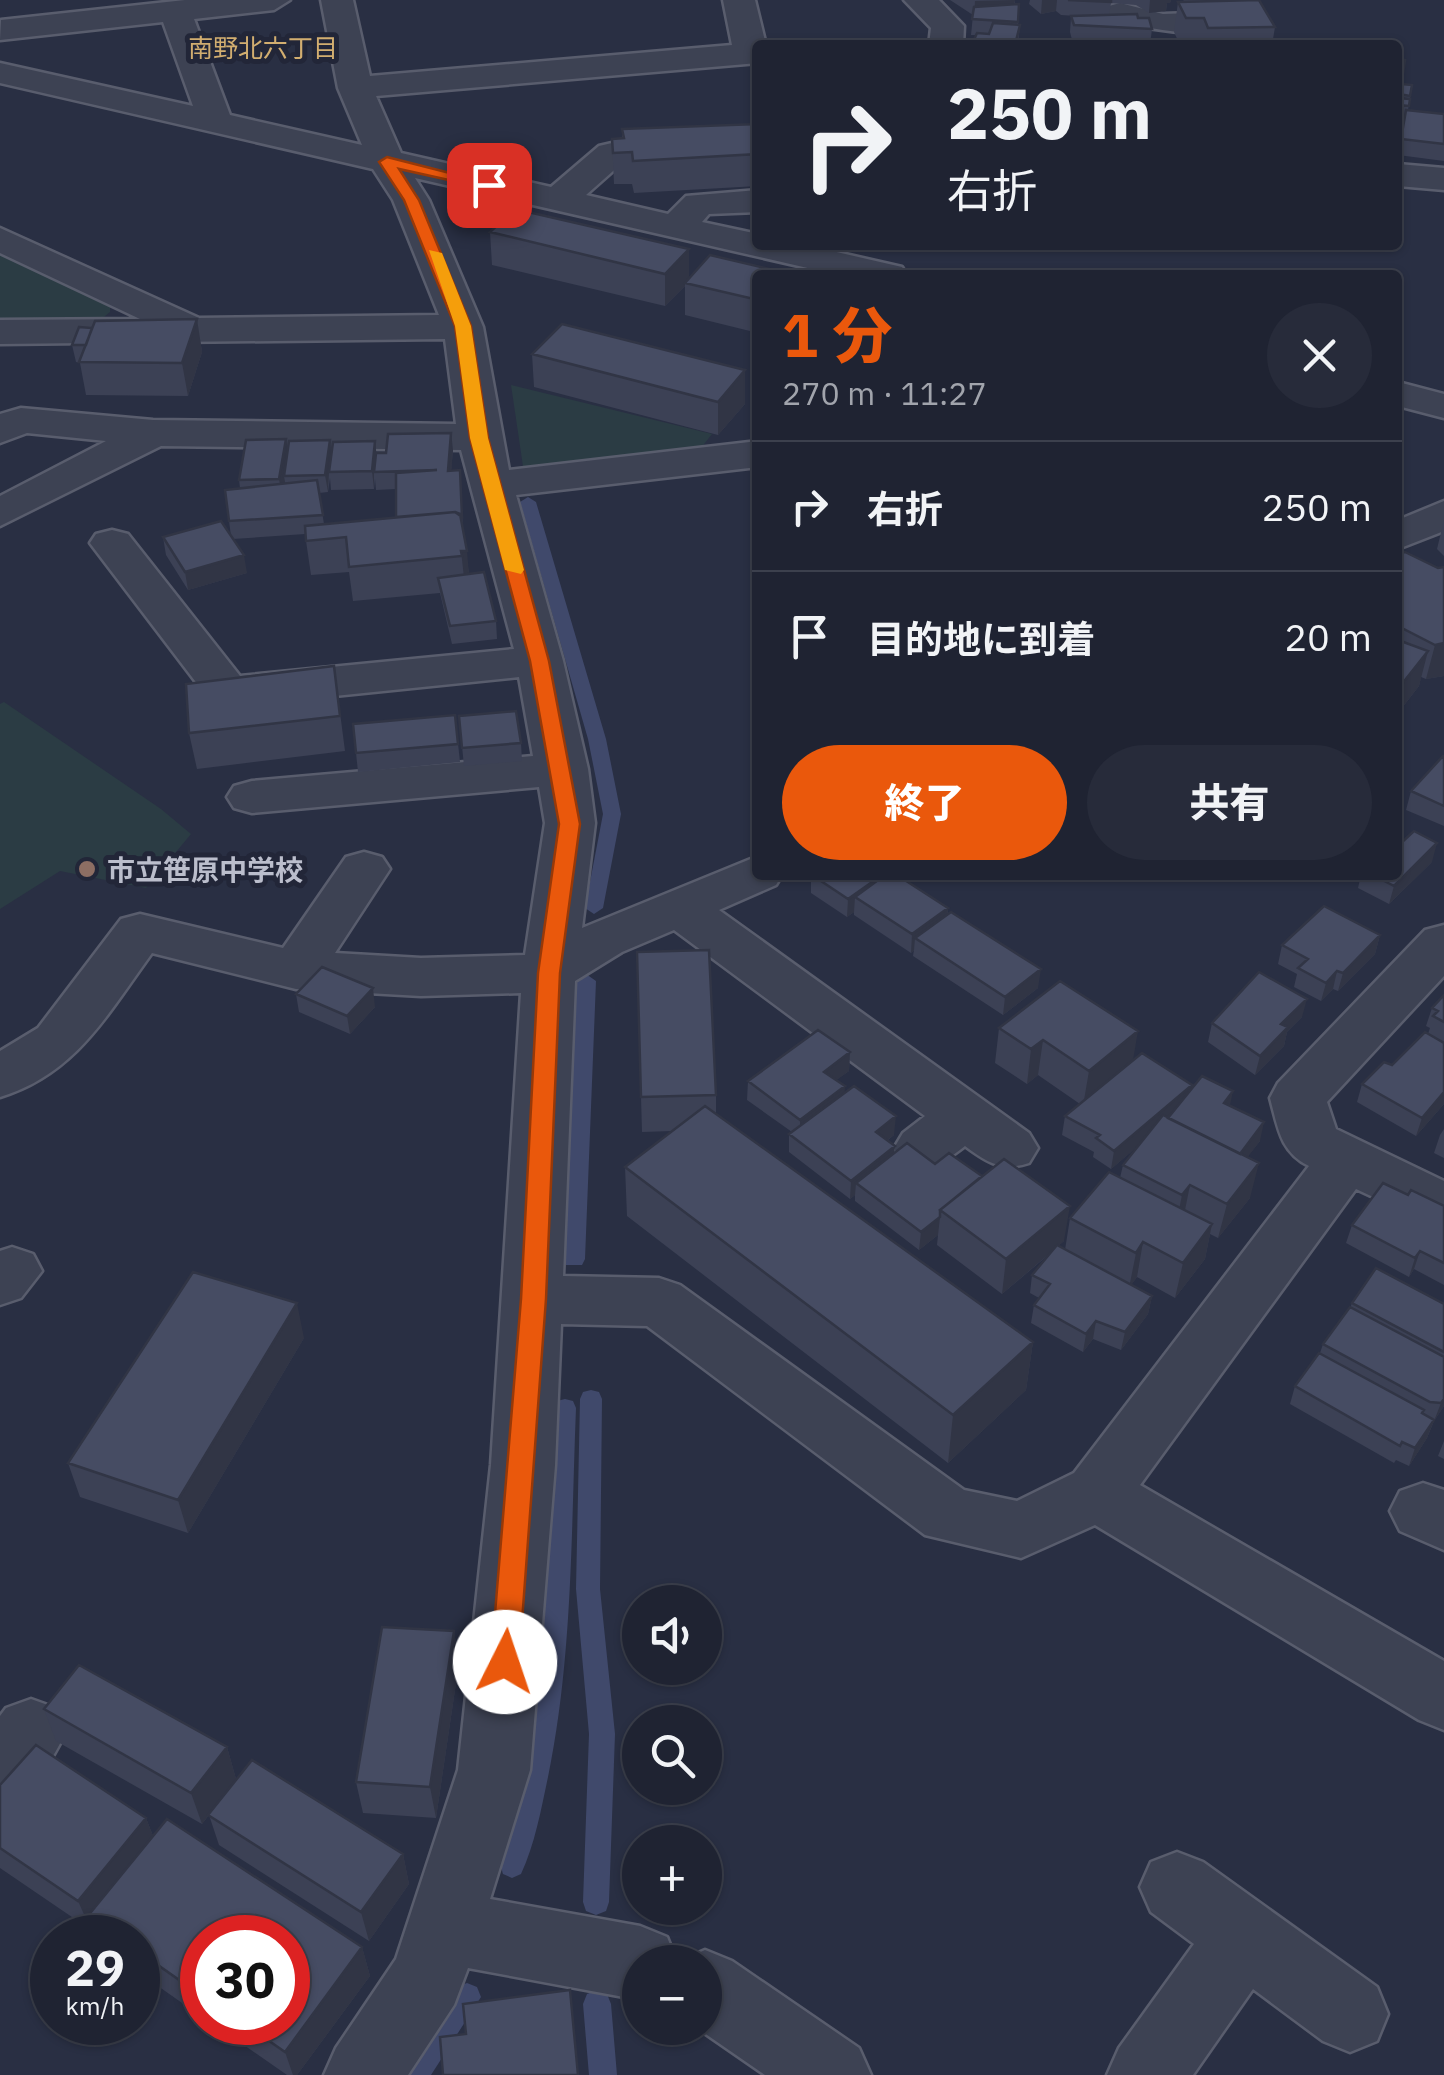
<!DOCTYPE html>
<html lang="ja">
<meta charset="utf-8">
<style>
:root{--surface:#1f2332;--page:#272b3a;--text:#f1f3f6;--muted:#a1a4ac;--line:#3c404d;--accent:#ea580c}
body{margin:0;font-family:"IBM Plex Sans","Noto Sans JP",sans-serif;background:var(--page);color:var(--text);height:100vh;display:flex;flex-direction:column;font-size:38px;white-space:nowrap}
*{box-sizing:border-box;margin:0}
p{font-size:32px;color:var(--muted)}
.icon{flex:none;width:55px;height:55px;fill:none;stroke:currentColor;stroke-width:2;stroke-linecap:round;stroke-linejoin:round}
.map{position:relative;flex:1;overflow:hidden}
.drawer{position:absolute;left:752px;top:270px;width:650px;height:610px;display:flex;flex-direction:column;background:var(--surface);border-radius:10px;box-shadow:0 2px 8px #0004,0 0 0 2px var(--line)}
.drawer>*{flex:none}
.hud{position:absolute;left:752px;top:40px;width:650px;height:210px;border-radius:10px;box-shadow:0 2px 8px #0004,0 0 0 2px var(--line);background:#1f2332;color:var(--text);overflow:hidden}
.controls{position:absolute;left:622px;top:1585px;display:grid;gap:20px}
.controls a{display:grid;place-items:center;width:100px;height:100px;border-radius:50%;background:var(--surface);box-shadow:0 2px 8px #0004,0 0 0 2px var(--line);font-size:50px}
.speed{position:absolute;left:30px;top:1915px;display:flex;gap:20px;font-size:50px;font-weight:700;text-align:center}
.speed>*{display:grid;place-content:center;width:130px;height:130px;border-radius:50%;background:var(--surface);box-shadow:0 2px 8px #0004,0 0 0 2px var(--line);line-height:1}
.speed small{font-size:25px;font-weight:400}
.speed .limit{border:15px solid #d22;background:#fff;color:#111}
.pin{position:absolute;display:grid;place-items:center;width:85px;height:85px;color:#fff;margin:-42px;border-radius:20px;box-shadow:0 5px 15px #0006}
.me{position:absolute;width:110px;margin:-55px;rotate:4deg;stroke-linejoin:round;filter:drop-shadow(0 0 8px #0008)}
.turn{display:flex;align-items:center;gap:35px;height:210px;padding:0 30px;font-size:45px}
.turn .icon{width:130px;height:130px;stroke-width:2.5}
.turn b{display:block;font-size:70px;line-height:85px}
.round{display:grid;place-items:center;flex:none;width:105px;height:105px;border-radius:52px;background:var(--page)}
.headline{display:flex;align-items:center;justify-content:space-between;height:170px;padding:0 30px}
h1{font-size:60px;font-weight:800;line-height:75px;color:var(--accent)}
.primary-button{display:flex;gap:20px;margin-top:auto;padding:20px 30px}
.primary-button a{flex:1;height:115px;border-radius:60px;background:var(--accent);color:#fff;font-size:40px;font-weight:800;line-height:115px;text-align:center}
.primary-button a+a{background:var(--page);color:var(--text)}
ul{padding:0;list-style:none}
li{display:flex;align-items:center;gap:30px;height:130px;padding:0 30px;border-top:2px solid var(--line)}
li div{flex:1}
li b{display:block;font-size:38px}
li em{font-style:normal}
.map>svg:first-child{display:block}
.green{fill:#2b3c44}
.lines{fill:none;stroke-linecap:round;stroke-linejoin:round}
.stream{fill:#40496b;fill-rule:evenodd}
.minor-casing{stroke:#595d6d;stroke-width:5}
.minor{fill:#3d4253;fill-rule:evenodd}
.wall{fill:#3c4155;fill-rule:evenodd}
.shaded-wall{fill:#313545}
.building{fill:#464c63;stroke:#313545;stroke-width:2.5}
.route{fill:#ea580c;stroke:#983908;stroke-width:2.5}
.slow{fill:#f59e0b}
.education-dot{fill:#8d6e63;stroke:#222638;stroke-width:4}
.labels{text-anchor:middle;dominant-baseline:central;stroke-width:10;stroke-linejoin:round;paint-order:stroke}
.far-neighbourhood-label{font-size:25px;fill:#d2ae70;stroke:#222638}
.poi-label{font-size:28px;font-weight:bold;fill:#bbbecc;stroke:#222638;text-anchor:start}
</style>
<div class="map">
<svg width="1444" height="2075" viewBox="0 0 1444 2075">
<rect width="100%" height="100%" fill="#292f43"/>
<path class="green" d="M0,254l110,51v7l-11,9 -99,-2z
M511,385l201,49 -15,19 -173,20z
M4,702l157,107 30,25 -45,54 -86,-17 -60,38v-205z"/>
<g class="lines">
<path class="stream" d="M528,497l8,5 70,237 15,75 -18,94 -9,6 -9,-6 18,-94 -15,-75 -68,-237z
M586,974l10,7 -11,278 -3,6h-16l-3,-6 13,-278z
M591,1390l8,2 3,7 -2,190 15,145 -6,168 -3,9 -10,4 -10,-4 -3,-9 6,-168 -13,-145 4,-190 3,-7z
M565,1399l8,2 3,7c-5,123 -3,248 -28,369 -7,33 -13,67 -27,97l-9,4 -9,-4c-7,-15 20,-96 24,-119 21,-114 20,-232 27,-347l3,-7z
M467,1983l10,4 4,10 -50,78h-31l57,-88z
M597,1990l10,4 4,10 6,71h-28l-6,-71 4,-10z"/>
<g class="minor-casing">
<path id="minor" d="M185,0h105l-16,10 -80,9 36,96 132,30 -24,-57 -17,-88h32l17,76 362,-31 -9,-45h32l11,45h-8v18l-382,33 25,57 150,34 48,-41 13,-3 146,-7v22l-137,6 -35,31 82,19 18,-18 72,-6v22l-49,2 -7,8 56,12v11h48l96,22 5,8h-69l-423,-97 14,22 54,127 26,143 249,-29v26l-242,28 47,166 25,108 7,54 -13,105 176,-72v19h24l-6,10 -57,25 310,223 9,15 -9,15c-27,9 -41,0 -64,-17 -22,17 -35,26 -62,17l-9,-15 9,-15 22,-17 -251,-186 -52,22 -47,29 -12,295 96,2 21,7 284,205 53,11 57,-28 235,-307c-29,-14 -31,-39 -39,-68l8,-15 147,-153 19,-5v51l-117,126 9,27 108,52v49l-88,-41 -216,296 304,176v69l-25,-10 -324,-195 -74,33 -96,-23 -278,-209 -86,-2 -6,141 -25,305 -40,129 150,27 27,11 10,25h-37v38l-172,-32 -14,37 -46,70h-84l12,-27 60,-89 62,-189 33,-305 30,-472 -100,3 -125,-7 -144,-36c-44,60 -76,121 -152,144v-46l38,-23 83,-109 19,-5 143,34 63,-91 18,-5 18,5 8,12 -55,84 86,5 104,-3 20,-132 -6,-36 -287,26 -18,-5 -7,-11 7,-11 18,-5 281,-25 -14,-79 -291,30 -17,-5 -121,-159 6,-9 16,-4 16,4 112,142 274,-27 -53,-199 -300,-4 -161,80v-30l106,-55 -79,-8 -27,10v-29l21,-6 132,12 303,4 -11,-85 -445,5v-24l140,-1 -140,-66v-25l199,90 240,-3 -46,-115 -20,-31 -373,-86v-20l193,43 -30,-84 -163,18 1,-20z
M904,0h35l25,26 -1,19h-34l2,-17z
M1120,3l43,11 88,-3 16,10c-19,27 -129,6 -158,-1l-5,-7 5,-7z
M1398,164l46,4v22l-46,-4z
M1398,382l46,12v24l-46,-12z
M1444,501v30l-46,18v-29z
M12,1247l21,7 9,17 -21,27 -21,7v-54z
M1423,1483l21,7v60l-44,-19 -10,-20 10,-20z
M31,1699l25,9 10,23c-15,33 -32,58 -66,71v-86l6,-8z
M1177,1852l26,10 174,125 11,27 -11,27 -27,11 -27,-11 -70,-52 -60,86h-86l12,-27 75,-104 -43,-32 -11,-25 11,-25z
M705,1950l27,11 127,87 12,27h-106l-68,-47h8v-66h-27z"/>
</g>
<use href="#minor" class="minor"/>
</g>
<path class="wall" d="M950,0h65v4h4l-1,21h2l-2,20h-45l3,-10h-5l2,-20z
M1030,0h141l-1,3h-3l-1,8 -17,2 -13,-8 -25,-2 -2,12 29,3 14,11 -2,16h-50l1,-3 -29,-2 -2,-8 1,-16h5l-15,-1 -5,-4 -15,3 -12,-10z
M1183,0h42l50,27 -3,18h-92l-6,-13 4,-30h7z
M1398,59l7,1 -3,24 10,1 -4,25 36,4v47l-46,-6 5,-33h-5z
M758,124v62l-124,7 -2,-9h-18l-2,-45 10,-1v-9z
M490,232l199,46 69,-3v58l-73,-18v-29l-20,20 -173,-41z
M197,319l5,33 -14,44 -102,-1 -6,-32 -4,-1 -4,-17 20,-17z
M532,354l213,16v34l-27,31 -184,-48z
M451,433l2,17 -2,21 10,17 2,43 6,43 27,47 1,18 -45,5 -12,-51 -87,8 -4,-29 -38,3 -6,-41 -72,5 14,34 -59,17 -22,-35 -3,-18 68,-1 -2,-15 11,-33 -1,-8 47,-41 2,11 44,3h54zM330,478l1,12 43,-1 1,-10 1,11 20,-1v28l-72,7 -5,-31 9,-1z
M1444,520v36l-7,-7z
M1398,553l40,15 6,108 -18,3 -5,-2 -2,9 -21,27z
M334,666l11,85 -148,18 -8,-36z
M455,715l5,47 -102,10 -2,-19z
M459,716l62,27 1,18 -58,5z
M1444,756v70l-38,-16 5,-19z
M1432,862l-43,42 -31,-16 3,-13h37z
M811,875l137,33v6l90,74 -35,27 -90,-59 1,-6 -3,3 -57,-38v-3l-7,5 -36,-24z
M1380,935l-5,19 -37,37 -5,-2 -12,12 -27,-14 3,-13 -19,-10 4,-19z
M296,994l79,13 -25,27 -51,-22z
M1444,995v109l-28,32 -59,-34 5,-18 30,-19 36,-31 2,-6 -4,-2 6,-18z
M1302,1017l-15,15 -3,14 -29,29 -47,-33 4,-19z
M999,1028l134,33 57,30 40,15 30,35 -13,16 3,41 -32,40 -8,-4 -5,25 -30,39 -38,-21 -6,8 21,11 -4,18 -27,36 -28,-11 -10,13 -52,-29 3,-18 5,-7 -9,-5 2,-18 21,-24 -51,43 -65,-49 1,-10 -19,15 -64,-49v-6l-5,4 -61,-47v-18l3,-2 -45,-32 1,-19 102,-29 -1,19 -13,9 8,13 50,42 -6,5 6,13 41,11 129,77 -6,5 7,4 5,-32 50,-40 3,-13 15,-19 -27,23 -18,-12 1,-5 -32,-17 3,-19 15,-12 -42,-29 -11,9 -32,-21z
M716,1095v19l317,228 -7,48 -78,73 -321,-247 -2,-49 47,-36 -30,1 -1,-35z
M1444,1129v29l-10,-5 6,-18z
M1408,1195l36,11v79l-30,-16 -5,8 -63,-34 6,-18z
M1352,1303l92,1v102l-10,15 -7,17 -18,28 -13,-6 -2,3 -104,-59 5,-18 25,-33 3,-9 27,-36z
M304,1338l-116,195 -108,-36 -12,-34z
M1444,1441v18l-6,-3z
M454,1631l5,32 -23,155 -73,-5 -7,-31z
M44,1709l183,38 9,32 167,75 6,30 -40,57 -150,-96 -10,-30 -7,9 -146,-83z
M0,1785l146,33 7,18 209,111 8,29 -73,99h-10l-76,-53h77l-86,-84v79l-64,-45v-34h-42l-4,-9 -1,1 -91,-62z"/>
<path class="shaded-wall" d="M1015,0l-1,7 -40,9 1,-15z
M1042,0h15l-1,11 -15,3z
M1150,0h21l-1,3h-3l-1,8 -17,2z
M689,249v33l-4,1v3l-20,20v-32z
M197,319l5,33 -14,44 -6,-33z
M745,370v34l-27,31v-33z
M451,433l2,17 -3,39 -2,-18z
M286,439l3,17 -5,20 1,6 -3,14 -3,-17z
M330,440l2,18 -3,14 -1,20 -3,-17z
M375,441l2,18 -3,13v17l-2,-18z
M461,551h6l3,34 -5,1z
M244,555l3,18 -59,17 -3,-18z
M1444,643v33l-18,3 9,-34z
M1428,651l-9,35 -21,27v-24z
M1437,843l-5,19 -43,42 5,-18z
M882,875h2l-29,22 -1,15 -7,5 1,-18z
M948,908l-1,18 -32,12 -1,12 -3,3 1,-19z
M1380,935l-5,19 -37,37 5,-18z
M1041,969l-3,19 -35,27 2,-18z
M1337,971l-4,18 -12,12 5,-18z
M373,988l2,19 -25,27 -3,-18z
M1307,999l-5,18 -15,15 -3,14 -29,29 5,-19 21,-32z
M1138,1031l-6,35 -49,40 6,-35z
M1043,1040l-5,35 -11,9 4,-35z
M850,1052l-1,19 -26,19 1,-18z
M1192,1085l-4,19 -77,65 3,-18z
M845,1086l-1,19 -44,33v-18z
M1233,1091l-4,19 -5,-7z
M1444,1092v12l-28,32 6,-18z
M896,1116l-2,19 -19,15 1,-18z
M1264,1122l-4,19 -30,39 4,-18z
M895,1146l-2,18 -37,19 -1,12 -5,4 1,-18z
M1259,1163l-9,35 -32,40 9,-34z
M1190,1185l-7,35 -8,10 7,-35z
M1070,1206l-6,35 -62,53 4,-35z
M940,1217l-2,18 -19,15 2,-18z
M1212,1224l-7,35 -30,39 8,-35z
M1143,1242l-6,35 -8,11 7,-35z
M1420,1251l-6,18 -5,8 6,-19z
M1152,1296l-4,18 -27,36 4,-18z
M297,1303l7,35 -116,195 -10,-33z
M1096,1321l-3,18 -10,13 3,-18z
M1033,1342l-7,48 -78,73 5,-48z
M1444,1399v7l-10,15 7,-18z
M1434,1420l-7,18 -18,28 6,-18z
M454,1631l5,32 -23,155 -6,-31z
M227,1747l9,32 -34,45 -11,-31z
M146,1818l12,31 -71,68 5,12 -1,1 -13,-29z
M403,1854l6,30 -40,57 -8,-29z
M362,1947l8,29 -73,99h-4l-8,-23z"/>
<path class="building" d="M1068,0h43v2z
M1259,0l16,27 -67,1 -4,-10h-18l-8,-16z
M1019,4l-1,18 -46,-3 2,-12z
M1137,14l1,4h11l3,11 -78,-4 -3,-9z
M993,23l27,2 -5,20 -42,-3 4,-9 12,1z
M1101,40l31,1 1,4h-32z
M1398,59l7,1 -3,20 -4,-1z
M1402,84l10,1 -2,11 -11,-2z
M1398,98l12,1 -1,7 -11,-1z
M1406,110l38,4v30l-43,-5z
M758,124v30l-125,7 -1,-9 -19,1 -1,-14 12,-1 -2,-9z
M515,209l174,40 -24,25 -175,-42z
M710,255l85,20h-37v25l-73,-17z
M197,319l-15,44 -103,-1 16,-41z
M562,324l183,46 -27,32 -186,-48z
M79,327l13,1 -6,17h-14z
M451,433l-3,38 12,-1 2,47 -7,-5 -59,5v-44l41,-3 -63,2 2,-19h10l2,-19z
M286,439l-7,40 -40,1 7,-40z
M330,440l-5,35 -41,1 5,-35z
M375,441l-3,30 -43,1 4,-30z
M317,480l6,35 -94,6 -4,-31z
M455,512l5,2 7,37h-6l1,5 -113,11 -3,-30 -40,4 -1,-15z
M221,521l23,34 -59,17 -22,-35z
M1405,552l33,16 6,-1v76l-9,2 -37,-19v-73z
M484,572l12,49 -46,5 -12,-48z
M1398,640l30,11 -30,38z
M334,666l6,50 -151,17 -3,-49z
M516,711l5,32 -59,5 -3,-32z
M455,715l3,29 -102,9 -3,-29z
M1443,756h1v50l-33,-15z
M1414,831l23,12 -43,43 -21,-11h25v-33l2,2z
M812,875h70l-34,24z
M885,875h12l51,33 -36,26 -57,-37z
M1324,906l56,29 -37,38 -6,-2 -11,12 -28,-15 10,-9 -26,-14z
M951,912l90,57 -36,28 -90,-59z
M709,950l7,145 -75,2 -4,-145z
M322,967l51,21 -26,28 -51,-22z
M1259,972l48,27 -26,25 7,3 -28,29 -48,-33z
M1060,981l78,50 -49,40 -46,-31 -12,9 -32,-21z
M1444,995v27l-11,-6 5,-5 -6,-3z
M818,1030l32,22 -26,20 21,14 -45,34 -52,-39z
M1425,1032l19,11v49l-22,26 -60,-34 22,-22 8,3z
M1142,1053l50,32 -78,66 -18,-13 4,-3 -35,-19z
M1202,1076l31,15 -9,12 40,19 -24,32 -72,-36z
M854,1086l42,30 -20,16 19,14 -44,35 -62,-47z
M705,1106l328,236 -80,73 -328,-248z
M1163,1115l96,48 -32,41 -37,-19 -8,10 -59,-30z
M907,1143l28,21 14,-11 33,23 -42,34v7l-19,15 -65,-49z
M1004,1159l66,47 -64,53 -66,-49z
M1109,1172l103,52 -29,39 -40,-21 -7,11 -66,-35z
M1383,1183l25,12 3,-5 33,16v57l-24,-12 -5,7 -63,-33z
M1057,1245l95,51 -27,36 -29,-11 -10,13 -52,-29 16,-21 -18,-9z
M1376,1268l68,36v48l-92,-49z
M193,1272l104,31 -119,197 -110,-37z
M1350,1307l94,50v42l-3,4 -11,-1 -107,-58z
M1319,1353l105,57 -2,3 12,7 -19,28 -13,-6 -2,4 -105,-60z
M382,1627l72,4 -24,156 -74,-5z
M79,1665l148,82 -36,46 -147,-84z
M36,1745l110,73 -68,83 -78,-53v-63z
M252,1760l151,94 -42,58 -153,-97z
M167,1819l195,128 -77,105 -43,-30h46v-84h-86v58l-64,-45v-13h-21l-30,-21z
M570,1990l8,85h-135l-3,-38 26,-3 -3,-30z"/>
<path class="route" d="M387,157l110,28 -8,4 -90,-20 20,31 52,126 17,112 61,223 31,163 -20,149 -14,326 -27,363 -4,10 -10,3 -10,-3 -4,-10 30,-363 17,-326 21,-149 -29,-163 -60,-223 -15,-112 -51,-126 -25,-38z"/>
<path class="slow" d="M429,250l13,3 29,73 17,112 36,132 -3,4 -16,-4 -35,-132 -15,-112z"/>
<circle class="education-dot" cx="87" cy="869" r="10"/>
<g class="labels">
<g class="far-neighbourhood-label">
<text x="263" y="47">南野北六丁目</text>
</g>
<g class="poi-label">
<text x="107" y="869">市立笹原中学校</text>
</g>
</g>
</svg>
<div class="controls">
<a><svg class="icon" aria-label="sound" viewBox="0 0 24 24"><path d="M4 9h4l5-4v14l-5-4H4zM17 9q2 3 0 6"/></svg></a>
<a><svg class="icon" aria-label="search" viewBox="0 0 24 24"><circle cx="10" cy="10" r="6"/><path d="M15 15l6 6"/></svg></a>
<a>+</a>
<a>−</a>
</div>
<div class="speed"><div>29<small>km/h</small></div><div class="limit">30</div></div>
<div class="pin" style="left:489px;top:185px;background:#d93025"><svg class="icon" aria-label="arrive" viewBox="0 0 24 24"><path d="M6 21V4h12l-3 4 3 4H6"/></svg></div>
<svg class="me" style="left:505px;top:1662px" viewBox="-20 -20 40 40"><circle r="19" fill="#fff"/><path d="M0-13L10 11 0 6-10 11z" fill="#ea580c"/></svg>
<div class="hud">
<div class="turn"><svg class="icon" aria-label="right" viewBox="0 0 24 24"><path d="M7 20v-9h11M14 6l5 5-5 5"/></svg><div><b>250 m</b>右折</div></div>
</div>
<section class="drawer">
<div class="headline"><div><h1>1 分</h1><p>270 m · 11:27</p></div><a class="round"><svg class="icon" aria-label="close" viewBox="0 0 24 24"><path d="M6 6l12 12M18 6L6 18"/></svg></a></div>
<ul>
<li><svg class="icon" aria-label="right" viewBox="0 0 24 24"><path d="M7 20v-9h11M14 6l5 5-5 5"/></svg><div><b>右折</b></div><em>250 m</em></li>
<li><svg class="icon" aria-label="arrive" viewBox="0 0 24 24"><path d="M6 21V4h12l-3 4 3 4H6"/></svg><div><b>目的地に到着</b></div><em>20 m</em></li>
</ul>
<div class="primary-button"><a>終了</a><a>共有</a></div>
</section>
</div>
